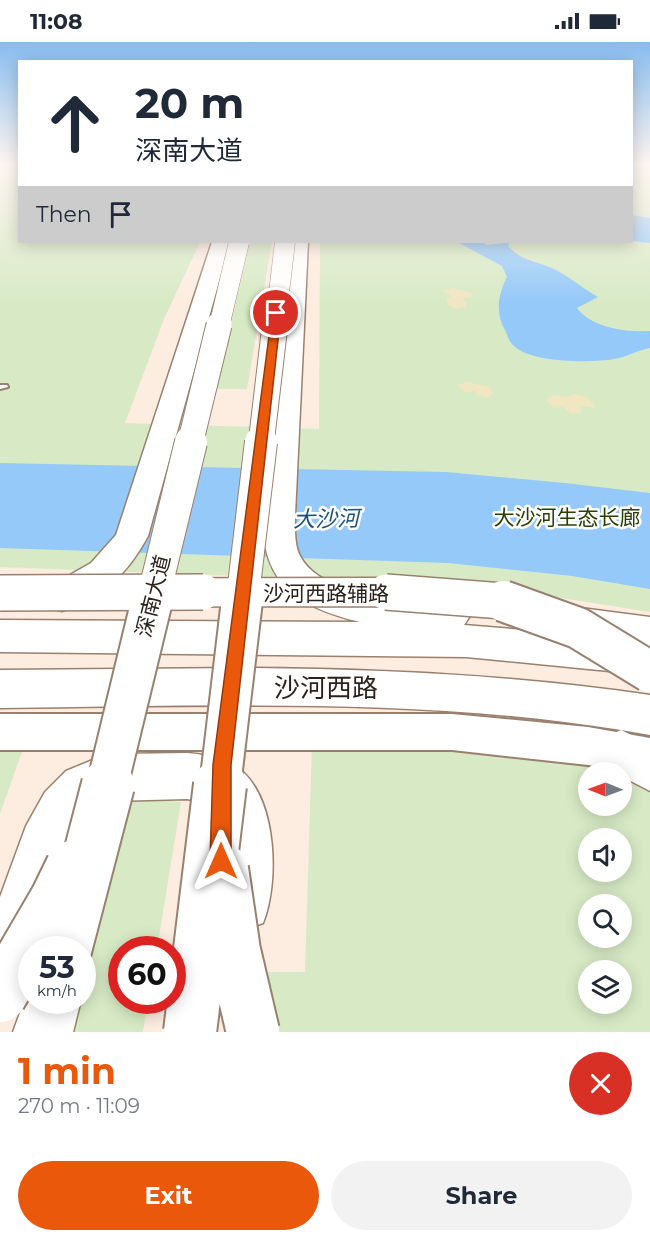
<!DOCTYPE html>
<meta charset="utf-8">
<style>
:root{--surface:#fff;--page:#f2f2f3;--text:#1f2937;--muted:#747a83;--accent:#ea580c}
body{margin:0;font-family:Montserrat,"Noto Sans SC",sans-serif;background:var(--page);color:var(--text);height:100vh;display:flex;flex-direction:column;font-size:22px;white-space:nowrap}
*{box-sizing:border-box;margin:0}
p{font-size:20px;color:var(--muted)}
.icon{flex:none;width:33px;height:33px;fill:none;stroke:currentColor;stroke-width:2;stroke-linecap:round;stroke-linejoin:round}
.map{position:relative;height:990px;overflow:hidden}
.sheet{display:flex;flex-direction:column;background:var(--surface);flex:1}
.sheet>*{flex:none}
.top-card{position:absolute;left:18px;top:18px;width:615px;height:183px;border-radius:0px;box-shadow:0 3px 15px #0003;background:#fff;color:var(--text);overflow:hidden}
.needle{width:39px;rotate:271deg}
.controls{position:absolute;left:578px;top:720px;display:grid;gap:12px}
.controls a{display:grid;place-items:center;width:54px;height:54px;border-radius:50%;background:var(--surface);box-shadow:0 3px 15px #0003;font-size:30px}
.speed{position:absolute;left:18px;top:894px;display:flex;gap:12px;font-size:30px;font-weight:700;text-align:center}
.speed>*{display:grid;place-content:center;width:78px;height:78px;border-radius:50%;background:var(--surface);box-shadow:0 3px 15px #0003;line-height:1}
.speed small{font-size:15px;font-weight:400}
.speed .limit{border:9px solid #d22;background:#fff;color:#111}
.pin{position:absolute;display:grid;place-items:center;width:51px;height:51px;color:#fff;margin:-26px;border:3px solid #fff;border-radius:50%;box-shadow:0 2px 6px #0007}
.me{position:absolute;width:66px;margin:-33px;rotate:0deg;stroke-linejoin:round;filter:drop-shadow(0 0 4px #0008)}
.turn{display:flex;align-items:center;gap:21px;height:126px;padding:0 18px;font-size:27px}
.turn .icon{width:78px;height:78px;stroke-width:2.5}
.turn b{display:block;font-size:42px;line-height:51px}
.then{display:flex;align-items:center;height:57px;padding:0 18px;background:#0003;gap:12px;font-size:22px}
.round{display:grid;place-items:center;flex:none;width:63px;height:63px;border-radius:32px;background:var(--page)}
.headline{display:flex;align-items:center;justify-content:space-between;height:102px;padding:0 18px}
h1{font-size:36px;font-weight:700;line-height:45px;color:var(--accent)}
.action{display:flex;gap:12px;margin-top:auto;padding:12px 18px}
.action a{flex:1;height:69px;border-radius:36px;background:var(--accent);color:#fff;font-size:24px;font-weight:700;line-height:69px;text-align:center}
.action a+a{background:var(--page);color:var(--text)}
.status{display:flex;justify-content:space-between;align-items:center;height:42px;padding:0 30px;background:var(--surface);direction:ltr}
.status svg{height:16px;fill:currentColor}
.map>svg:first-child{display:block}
.green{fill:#d7eac5;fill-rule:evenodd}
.sand{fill:#f0e6c1}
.water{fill:#95c9f9}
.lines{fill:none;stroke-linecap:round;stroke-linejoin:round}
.service-casing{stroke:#9a806e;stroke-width:4}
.secondary-casing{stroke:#9a806e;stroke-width:4}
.primary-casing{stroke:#9a806e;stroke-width:3}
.service{fill:#fff;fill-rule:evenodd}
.secondary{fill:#fff;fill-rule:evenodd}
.primary{fill:#fff;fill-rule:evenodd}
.secondary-bridge-far1-casing{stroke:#9a806e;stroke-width:31;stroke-linecap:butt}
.secondary-bridge-casing{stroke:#9a806e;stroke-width:38;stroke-linecap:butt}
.primary-bridge-far4-casing{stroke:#9a806e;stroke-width:21;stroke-linecap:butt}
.primary-bridge-far3-casing{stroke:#9a806e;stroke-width:27;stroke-linecap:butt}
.primary-bridge-far2-casing{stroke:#9a806e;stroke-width:34;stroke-linecap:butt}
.primary-bridge-far1-casing{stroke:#9a806e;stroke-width:44;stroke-linecap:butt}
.primary-bridge-casing{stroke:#9a806e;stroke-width:56;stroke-linecap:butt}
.secondary-bridge-far1{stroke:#fff;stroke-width:28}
.secondary-bridge{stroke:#fff;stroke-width:35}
.primary-bridge-far4{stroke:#fff;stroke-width:20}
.primary-bridge-far3{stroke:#fff;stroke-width:25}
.primary-bridge-far2{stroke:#fff;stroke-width:32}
.primary-bridge-far1{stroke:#fff;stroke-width:40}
.primary-bridge{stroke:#fff;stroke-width:52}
.route{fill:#ea580c;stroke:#983908;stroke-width:1.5}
.labels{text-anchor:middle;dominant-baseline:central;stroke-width:5;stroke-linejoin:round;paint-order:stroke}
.park-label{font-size:21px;fill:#284100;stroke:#fdfdfd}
.street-label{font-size:21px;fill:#2c221b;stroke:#fdfdfd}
.water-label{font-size:22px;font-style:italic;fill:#1b517e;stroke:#fdfdfd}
.near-street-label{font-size:26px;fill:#2c221b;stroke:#fdfdfd}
</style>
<div class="status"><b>11:08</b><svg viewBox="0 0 49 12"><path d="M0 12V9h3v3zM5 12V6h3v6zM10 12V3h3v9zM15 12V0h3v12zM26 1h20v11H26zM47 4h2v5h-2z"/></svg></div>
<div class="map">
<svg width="650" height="990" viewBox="0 0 650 990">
<rect width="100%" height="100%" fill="#fdece0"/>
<path class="green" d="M0,122h19l1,78h180l-36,77 -39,104 194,6 1,-187h312v-76h18v446l-134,-21 -172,-11 -344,-13z
M250,200h22l-25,147h-31z
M312,701l219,7 61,12 58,22v248h-374l-20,-60h49zM588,730h33v34h-33zM588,796h33v34h-33zM588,862h33v34h-33zM588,928h33v34h-33z
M0,704h24l-24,68z
M126,755l55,5 -24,147 -35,1v50l26,1 -5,31h-73l8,-31 4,-1 1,-20z"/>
<path class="sand" d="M453,246l19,5v3l-9,3 4,3 -2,5 -10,2 -7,-4 -2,-6 6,-3 -10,-5z
M466,340l24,5 3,7 -5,4 -12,-3 -1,-5 -10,3 -7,-8z
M575,352l12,3 9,11 -16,-2 1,7 -10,1 -8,-7 -9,1 -8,-8 7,-5 14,2z"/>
<path class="water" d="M632,173l18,3v25l-18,-2z
M457,200h25l5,3 23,-3 -2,4c15,17 32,15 50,25 14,8 26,18 40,26l-21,11c13,19 50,25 73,23v17c-12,2 -23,9 -36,11 -22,4 -83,4 -100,-13 -4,-3 -7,-11 -9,-16 -10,-17 -7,-36 2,-53l-5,-11z
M0,421l446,9 119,11 85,10v96l-78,-13 -124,-13 -448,-15z"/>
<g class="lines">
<g class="service-casing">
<path id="service" d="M0,343h7l1,2 -8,2z"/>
</g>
<g class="secondary-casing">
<path id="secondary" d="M0,672h452l136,13 62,11v38l-62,-11 -136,-15h-452z"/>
</g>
<g class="primary-casing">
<path id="primary" d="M212,200h18l-82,294c-20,37 -45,62 -86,75l-13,-4 -5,-10 5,-10 42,-24 25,-28z
M290,200h18l-13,273c0,13 -1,29 5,41 17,33 74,41 107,42 20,0 40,-2 59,4l6,11 -8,12 95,8 -5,-10 6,-11 13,-5 77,10v32l-15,-2 4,8 -6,12 -14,5 -153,-15 -466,-5v-32l360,2c-62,-15 -99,-38 -97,-107z
M244,626c137,1 270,7 406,27v40l-29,-5 29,14v47l-29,-15v-4c-14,0 -17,-8 -22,-20l6,-15 16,-7c-206,-33 -414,-24 -621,-22v-38z
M187,711c17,1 43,7 56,19 34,32 36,111 20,151l-19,7 -19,-7 -7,-19 3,-72 -3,-18 -10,-11 -21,-4 -77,2c-47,10 -59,100 -69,139l-4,10h-5v10l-18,7 -14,-6v-64l26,-71 19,-34 21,-21 34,-14 20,-3z
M32,938v20h49l-8,32h-60z"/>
</g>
<use href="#service" class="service"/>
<use href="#secondary" class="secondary"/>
<use href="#primary" class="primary"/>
<g class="secondary-bridge-far1-casing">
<path id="secondary-bridge-far1" d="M0,551l374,-1 53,2"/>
</g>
<g class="secondary-bridge-casing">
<path id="secondary-bridge" d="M386,550l117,9
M0,551l203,-1"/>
</g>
<g class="primary-bridge-far4-casing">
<path id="primary-bridge-far4" d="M219,285l20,-85
M275,285l10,-85"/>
</g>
<g class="primary-bridge-far3-casing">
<path id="primary-bridge-far3" d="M190,402l29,-119
M261,402l14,-119"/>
</g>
<g class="primary-bridge-far2-casing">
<path id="primary-bridge-far2" d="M154,552l37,-152
M243,552l18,-152"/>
</g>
<g class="primary-bridge-far1-casing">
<path id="primary-bridge-far1" d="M503,559l75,27 72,44
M107,744l47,-194
M220,744l23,-194"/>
</g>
<g class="primary-bridge-casing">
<path id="primary-bridge" d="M222,827l12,82 19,81
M65,908l43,-165
M0,954l57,-98 15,-31
M190,990l30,-247"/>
</g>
<use href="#secondary-bridge-far1" class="secondary-bridge-far1"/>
<use href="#secondary-bridge" class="secondary-bridge"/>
<use href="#primary-bridge-far4" class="primary-bridge-far4"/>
<use href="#primary-bridge-far3" class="primary-bridge-far3"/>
<use href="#primary-bridge-far2" class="primary-bridge-far2"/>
<use href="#primary-bridge-far1" class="primary-bridge-far1"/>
<use href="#primary-bridge" class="primary-bridge"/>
</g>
<linearGradient id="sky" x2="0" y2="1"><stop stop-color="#87bcef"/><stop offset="0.47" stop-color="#fef6f1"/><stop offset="1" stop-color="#fef6f1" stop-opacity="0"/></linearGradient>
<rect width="650" height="260" fill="url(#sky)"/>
<path class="route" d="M276,268l5,3 -50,452v96l-3,8 -7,3 -8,-3 -3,-8 3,-96 59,-452z"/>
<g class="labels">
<g class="park-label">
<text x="567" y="475">大沙河生态长廊</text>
</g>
<g class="street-label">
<text x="326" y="551">沙河西路辅路</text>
<text transform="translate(153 554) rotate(-76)">深南大道</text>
</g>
<g class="water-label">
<text transform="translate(326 477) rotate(-1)">大沙河</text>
</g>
<g class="near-street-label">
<text x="326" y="646">沙河西路</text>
</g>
</g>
</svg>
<div class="controls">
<a><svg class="needle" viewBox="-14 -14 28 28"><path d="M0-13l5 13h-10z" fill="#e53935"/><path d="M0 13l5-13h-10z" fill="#747a83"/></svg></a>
<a><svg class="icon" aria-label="sound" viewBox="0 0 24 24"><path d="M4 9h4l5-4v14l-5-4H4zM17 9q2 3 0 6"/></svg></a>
<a><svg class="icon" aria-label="search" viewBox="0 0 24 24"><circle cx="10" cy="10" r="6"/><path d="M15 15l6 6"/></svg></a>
<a><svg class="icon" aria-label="layers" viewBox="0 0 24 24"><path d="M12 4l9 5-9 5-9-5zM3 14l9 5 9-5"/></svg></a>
</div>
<div class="speed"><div>53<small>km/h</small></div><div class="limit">60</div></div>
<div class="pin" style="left:276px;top:271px;background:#d93025"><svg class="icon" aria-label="arrive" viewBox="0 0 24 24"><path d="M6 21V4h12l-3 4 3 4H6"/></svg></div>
<svg class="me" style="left:221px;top:819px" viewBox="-20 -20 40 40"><path d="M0-17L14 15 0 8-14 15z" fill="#ea580c" stroke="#fff" stroke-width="4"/></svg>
<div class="top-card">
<div class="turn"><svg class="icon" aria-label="ahead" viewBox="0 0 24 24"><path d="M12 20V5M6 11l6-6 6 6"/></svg><div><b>20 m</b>深南大道</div></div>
<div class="then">Then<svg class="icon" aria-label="arrive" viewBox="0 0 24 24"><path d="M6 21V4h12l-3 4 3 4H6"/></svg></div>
</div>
</div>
<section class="sheet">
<div class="headline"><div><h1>1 min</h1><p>270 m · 11:09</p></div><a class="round" style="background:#d93025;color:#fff"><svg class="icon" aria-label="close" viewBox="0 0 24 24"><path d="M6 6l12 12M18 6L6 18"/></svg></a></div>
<div class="action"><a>Exit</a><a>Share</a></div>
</section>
